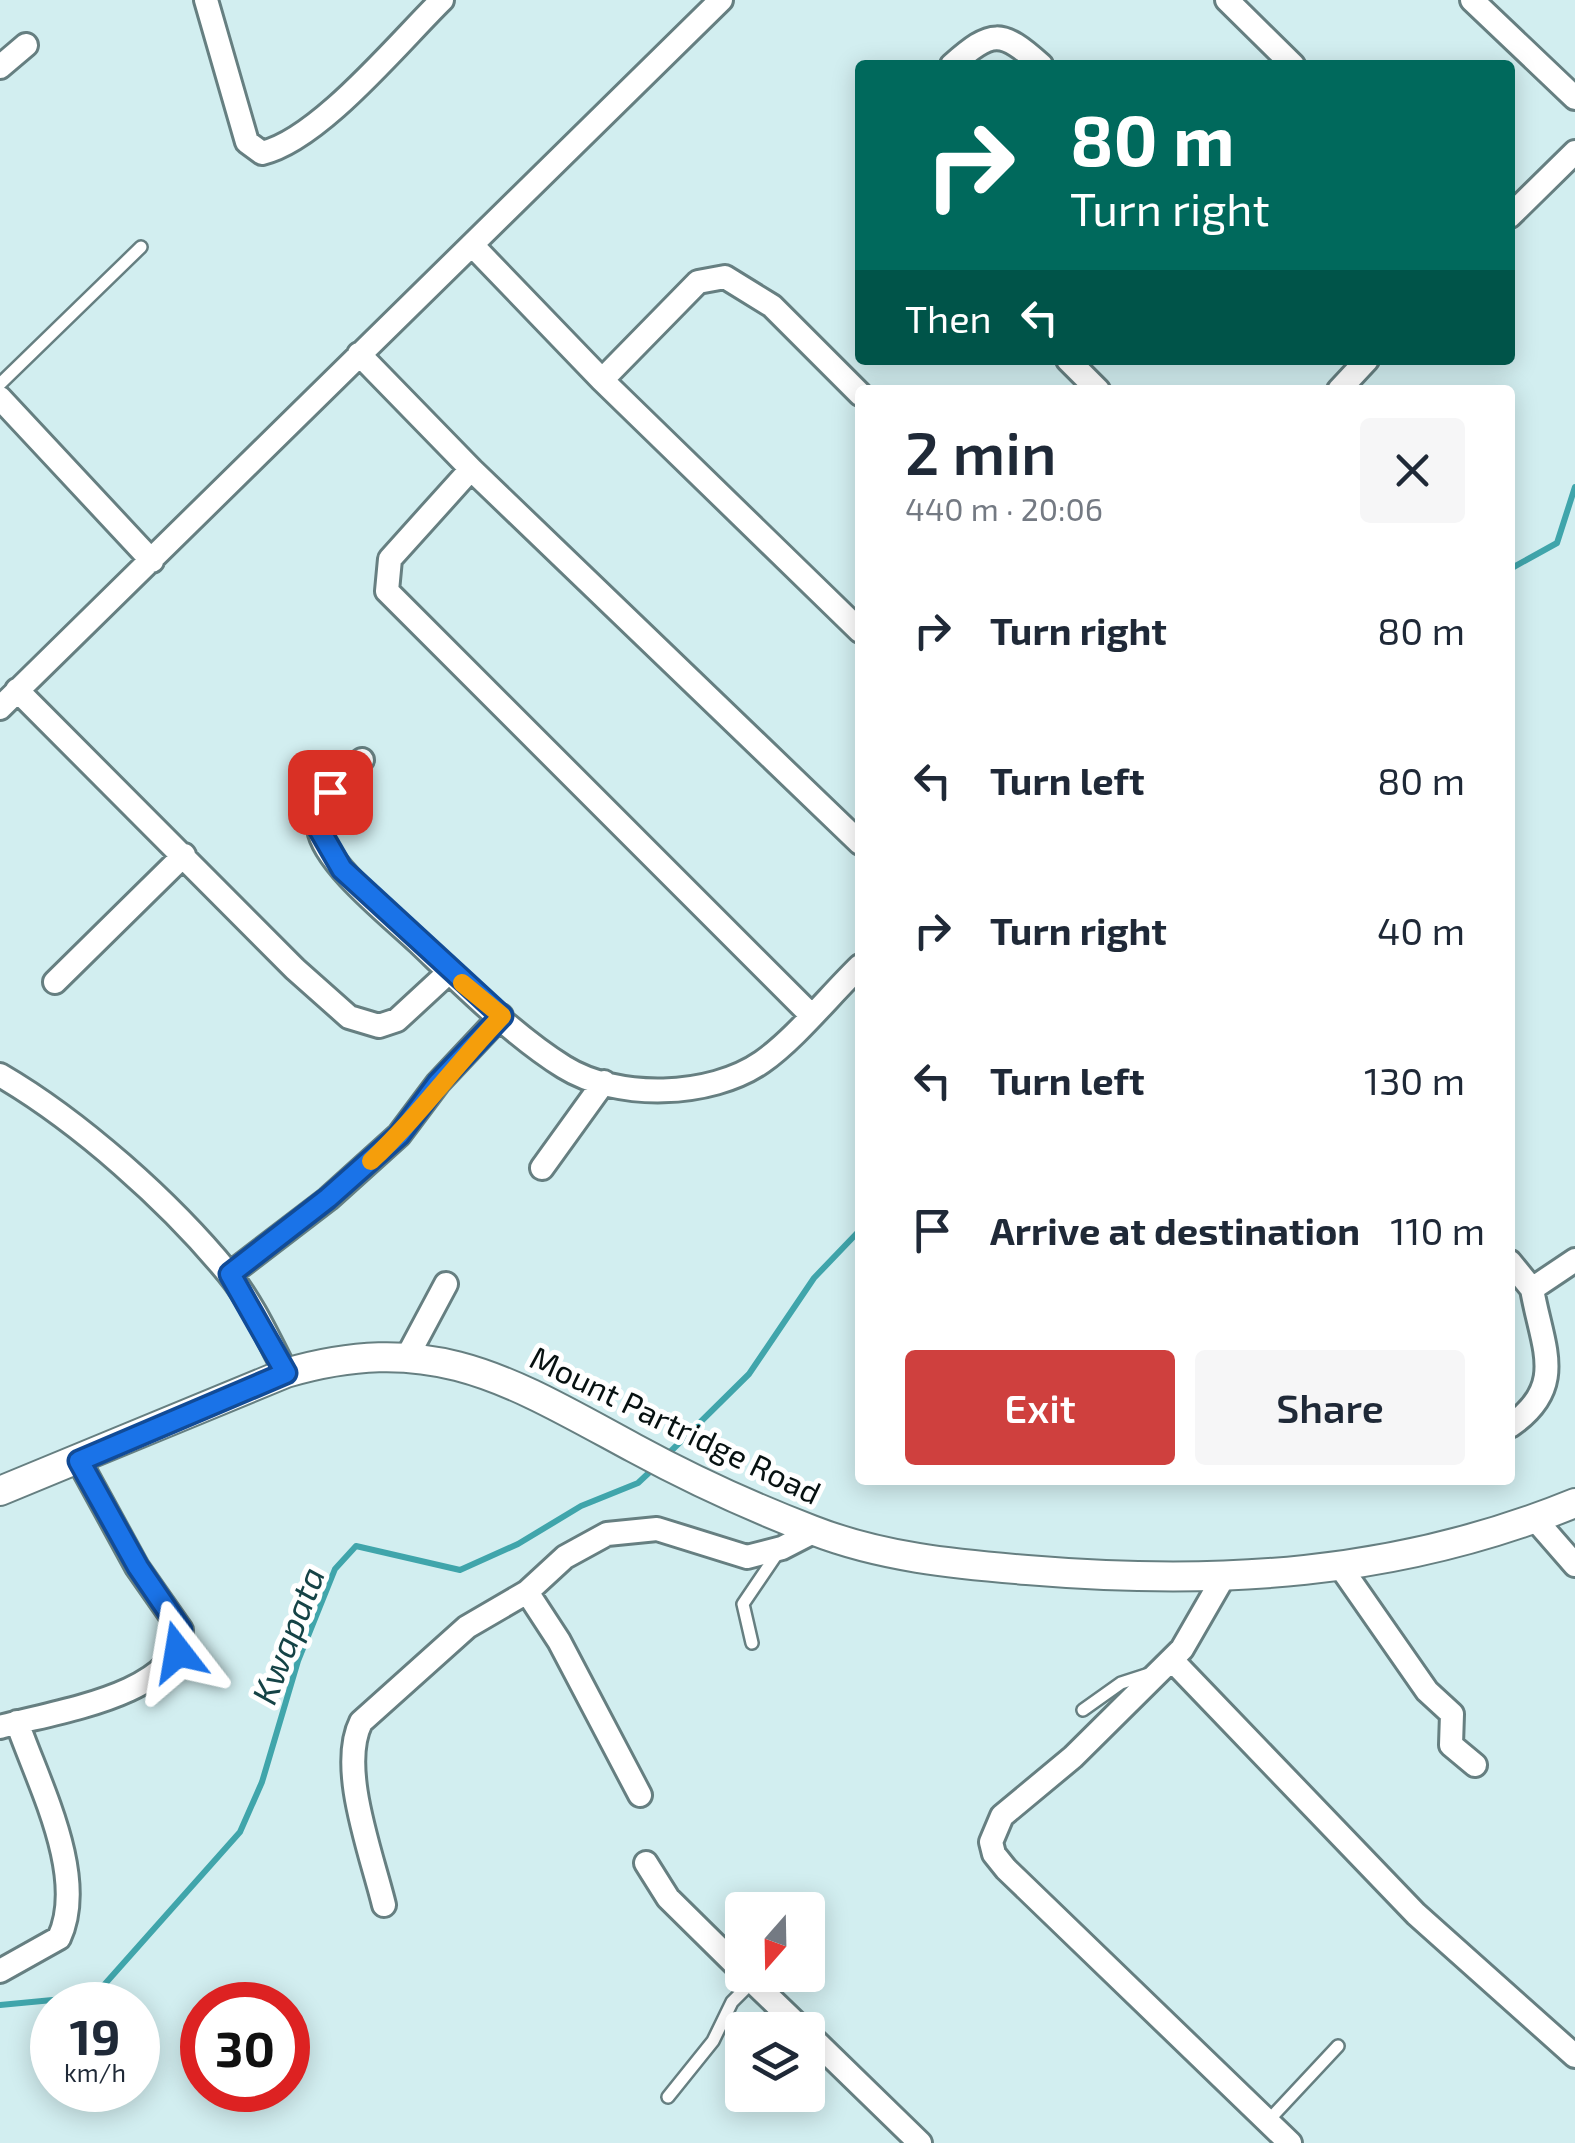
<!DOCTYPE html>
<meta charset="utf-8">
<style>
:root{--surface:#fff;--page:#f6f6f7;--text:#1f2937;--muted:#747a83;--accent:#cf403e}
body{margin:0;font-family:"Exo 2",sans-serif;background:var(--page);color:var(--text);height:100vh;display:flex;flex-direction:column;font-size:38px;white-space:nowrap}
*{box-sizing:border-box;margin:0}
p{font-size:32px;color:var(--muted)}
.icon{flex:none;width:55px;height:55px;fill:none;stroke:currentColor;stroke-width:2;stroke-linecap:round;stroke-linejoin:round}
.map{position:relative;flex:1;overflow:hidden}
.panel{position:absolute;left:855px;top:385px;width:660px;height:1100px;display:flex;flex-direction:column;background:var(--surface);border-radius:10px;box-shadow:0 5px 25px #0003}
.panel>*{flex:none}
.hud{position:absolute;left:855px;top:60px;width:660px;height:305px;border-radius:10px;box-shadow:0 5px 25px #0003;background:#00695c;color:#fff;overflow:hidden}
.needle{width:65px;rotate:200deg}
.controls{position:absolute;left:725px;top:1892px;display:grid;gap:20px}
.controls a{display:grid;place-items:center;width:100px;height:100px;border-radius:10px;background:var(--surface);box-shadow:0 5px 25px #0003;font-size:50px}
.speed{position:absolute;left:30px;top:1982px;display:flex;gap:20px;font-size:50px;font-weight:700;text-align:center}
.speed>*{display:grid;place-content:center;width:130px;height:130px;border-radius:50%;background:var(--surface);box-shadow:0 5px 25px #0003;line-height:1}
.speed small{font-size:25px;font-weight:400}
.speed .limit{border:15px solid #d22;background:#fff;color:#111}
.pin{position:absolute;display:grid;place-items:center;width:85px;height:85px;color:#fff;margin:-42px;border-radius:20px;box-shadow:0 5px 15px #0006}
.me{position:absolute;width:110px;margin:-55px;rotate:346deg;stroke-linejoin:round;filter:drop-shadow(0 0 8px #0008)}
.turn{display:flex;align-items:center;gap:35px;height:210px;padding:0 50px;font-size:45px}
.turn .icon{width:130px;height:130px;stroke-width:2.5}
.turn b{display:block;font-size:70px;line-height:85px}
.then{display:flex;align-items:center;height:95px;padding:0 50px;background:#0003;gap:20px;font-size:38px}
.round{display:grid;place-items:center;flex:none;width:105px;height:105px;border-radius:10px;background:var(--page)}
.summary{display:flex;align-items:center;justify-content:space-between;height:170px;padding:0 50px}
h1{font-size:60px;font-weight:600;line-height:75px}
.cta{display:flex;gap:20px;margin-top:auto;padding:20px 50px}
.cta a{flex:1;height:115px;border-radius:10px;background:var(--accent);color:#fff;font-size:40px;font-weight:600;line-height:115px;text-align:center}
.cta a+a{background:var(--page);color:var(--text)}
ul{padding:0;list-style:none}
li{display:flex;align-items:center;gap:30px;height:150px;padding:0 50px}
li div{flex:1}
li b{display:block;font-size:38px}
li em{font-style:normal}
.map>svg:first-child{display:block}
.lines{fill:none;stroke-linecap:round;stroke-linejoin:round}
.stream{stroke:#40a5ab;stroke-width:6}
.service-casing{stroke:#667f81;stroke-width:16}
.minor-casing{stroke:#667f81;stroke-width:28}
.tertiary-casing{stroke:#667f81;stroke-width:32}
.service{stroke:#fff;stroke-width:11}
.minor{stroke:#fff;stroke-width:22}
.tertiary{stroke:#fff;stroke-width:28}
.route-casing{stroke:#114b97;stroke-width:25}
.route{stroke:#1a73e8;stroke-width:18}
.slow{stroke:#f59e0b;stroke-width:18}
.labels{text-anchor:middle;dominant-baseline:central;stroke-width:10;stroke-linejoin:round;paint-order:stroke}
.street-label{font-size:32px;fill:#071111;stroke:#fff}
.water-label{font-size:35px;font-style:italic;fill:#154346;stroke:#fff}
</style>
<div class="map">
<svg width="1575" height="2143" viewBox="0 0 1575 2143">
<rect width="100%" height="100%" fill="#d2eef0"/>
<g class="lines">
<path class="stream" d="M1510,569l47,-26 18,-56
M666,1456l83,-82 65,-96 46,-48
M0,2005l63,-6 41,-14 136,-153 22,-50 36,-121 37,-92 21,-23 104,24 58,-26 63,-38 57,-23 16,-15"/>
<g class="service-casing">
<path id="service" d="M0,384l141,-137
M752,1643l-9,-39 36,-53
M1083,1710l38,-27 34,-11
M668,2097l45,-56 19,-39 21,-21
M1267,2122l71,-76"/>
</g>
<g class="minor-casing">
<path id="minor" d="M206,0l41,142 15,11c57,-13 137,-111 180,-153
M1227,0l66,65
M1472,0l103,98
M952,65c40,-35 49,-36 89,0
M0,67l26,-22
M1510,216l65,-64
M473,246l129,134 258,251
M359,354l112,115 389,374
M1068,360l30,30
M602,380l96,-98 27,-5 47,29 88,88
M1339,390l28,-30
M0,398l152,163
M471,469l-81,90 -3,32 423,423
M17,690l278,279 54,48 30,9 18,-6 52,-48
M0,708l721,-708
M362,760c-19,18 -46,38 -43,69 5,35 74,89 100,114 42,40 95,93 145,124 53,33 146,31 198,-5 33,-23 68,-67 98,-96
M55,982l129,-127
M0,1075c79,46 170,127 228,198 24,29 41,67 58,100
M542,1168l62,-86
M1510,1262l22,27
M230,1274l98,-75 71,-64 39,-52 63,-67
M407,1357l39,-73
M1510,1426c58,-40 32,-79 22,-137l43,-29
M1534,1518l41,47
M1342,1569l85,122 25,23 -1,31 24,20
M1223,1578l-41,71 -109,108 -71,59 -11,26 3,12 12,15 284,274
M527,1592l32,49 81,154
M1172,1660l244,254 159,142
M0,1727c51,-15 180,-31 181,-97l-44,-63 -58,-106
M646,1863l22,35 74,73
M384,1905c-12,-50 -46,-137 -23,-183l106,-95 60,-35 38,-35 42,-23 50,-5 90,28 35,-9 33,-17
M0,1971l59,-33c29,-62 -21,-155 -42,-216
M746,1975l57,55
M808,2034l112,109"/>
</g>
<g class="tertiary-casing">
<path id="tertiary" d="M0,1491l286,-118c147,-43 224,8 348,75 57,31 118,59 178,82 69,27 141,34 215,40 190,16 369,6 548,-67"/>
</g>
<use href="#service" class="service"/>
<use href="#minor" class="minor"/>
<use href="#tertiary" class="tertiary"/>
</g>
<g class="lines">
<g class="route-casing">
<path id="route" d="M178,1652l3,-22 -43,-63 -59,-106 207,-88 -56,-99 98,-76 71,-63 39,-52 64,-67 -160,-147 -23,-40 11,-37"/>
</g>
<use href="#route" class="route"/>
<path class="slow" d="M371,1161c47,-44 86,-98 131,-145l-40,-33"/>
</g>
<g class="labels">
<g class="street-label">
<text transform="translate(676 1424) rotate(26)">Mount Partridge Road</text>
</g>
<g class="water-label">
<text transform="translate(287 1635) rotate(-69)">Kwapata</text>
</g>
</g>
</svg>
<div class="controls">
<a><svg class="needle" viewBox="-14 -14 28 28"><path d="M0-13l5 13h-10z" fill="#e53935"/><path d="M0 13l5-13h-10z" fill="#747a83"/></svg></a>
<a><svg class="icon" aria-label="layers" viewBox="0 0 24 24"><path d="M12 4l9 5-9 5-9-5zM3 14l9 5 9-5"/></svg></a>
</div>
<div class="speed"><div>19<small>km/h</small></div><div class="limit">30</div></div>
<div class="pin" style="left:330px;top:792px;background:#d93025"><svg class="icon" aria-label="arrive" viewBox="0 0 24 24"><path d="M6 21V4h12l-3 4 3 4H6"/></svg></div>
<svg class="me" style="left:178px;top:1652px" viewBox="-20 -20 40 40"><path d="M0-17L14 15 0 8-14 15z" fill="#1a73e8" stroke="#fff" stroke-width="4"/></svg>
<div class="hud">
<div class="turn"><svg class="icon" aria-label="right" viewBox="0 0 24 24"><path d="M7 20v-9h11M14 6l5 5-5 5"/></svg><div><b>80 m</b>Turn right</div></div>
<div class="then">Then<svg class="icon" aria-label="left" viewBox="0 0 24 24"><path d="M17 20v-9H6M10 6l-5 5 5 5"/></svg></div>
</div>
<section class="panel">
<div class="summary"><div><h1>2 min</h1><p>440 m · 20:06</p></div><a class="round"><svg class="icon" aria-label="close" viewBox="0 0 24 24"><path d="M6 6l12 12M18 6L6 18"/></svg></a></div>
<ul>
<li><svg class="icon" aria-label="right" viewBox="0 0 24 24"><path d="M7 20v-9h11M14 6l5 5-5 5"/></svg><div><b>Turn right</b></div><em>80 m</em></li>
<li><svg class="icon" aria-label="left" viewBox="0 0 24 24"><path d="M17 20v-9H6M10 6l-5 5 5 5"/></svg><div><b>Turn left</b></div><em>80 m</em></li>
<li><svg class="icon" aria-label="right" viewBox="0 0 24 24"><path d="M7 20v-9h11M14 6l5 5-5 5"/></svg><div><b>Turn right</b></div><em>40 m</em></li>
<li><svg class="icon" aria-label="left" viewBox="0 0 24 24"><path d="M17 20v-9H6M10 6l-5 5 5 5"/></svg><div><b>Turn left</b></div><em>130 m</em></li>
<li><svg class="icon" aria-label="arrive" viewBox="0 0 24 24"><path d="M6 21V4h12l-3 4 3 4H6"/></svg><div><b>Arrive at destination</b></div><em>110 m</em></li>
</ul>
<div class="cta"><a>Exit</a><a>Share</a></div>
</section>
</div>
